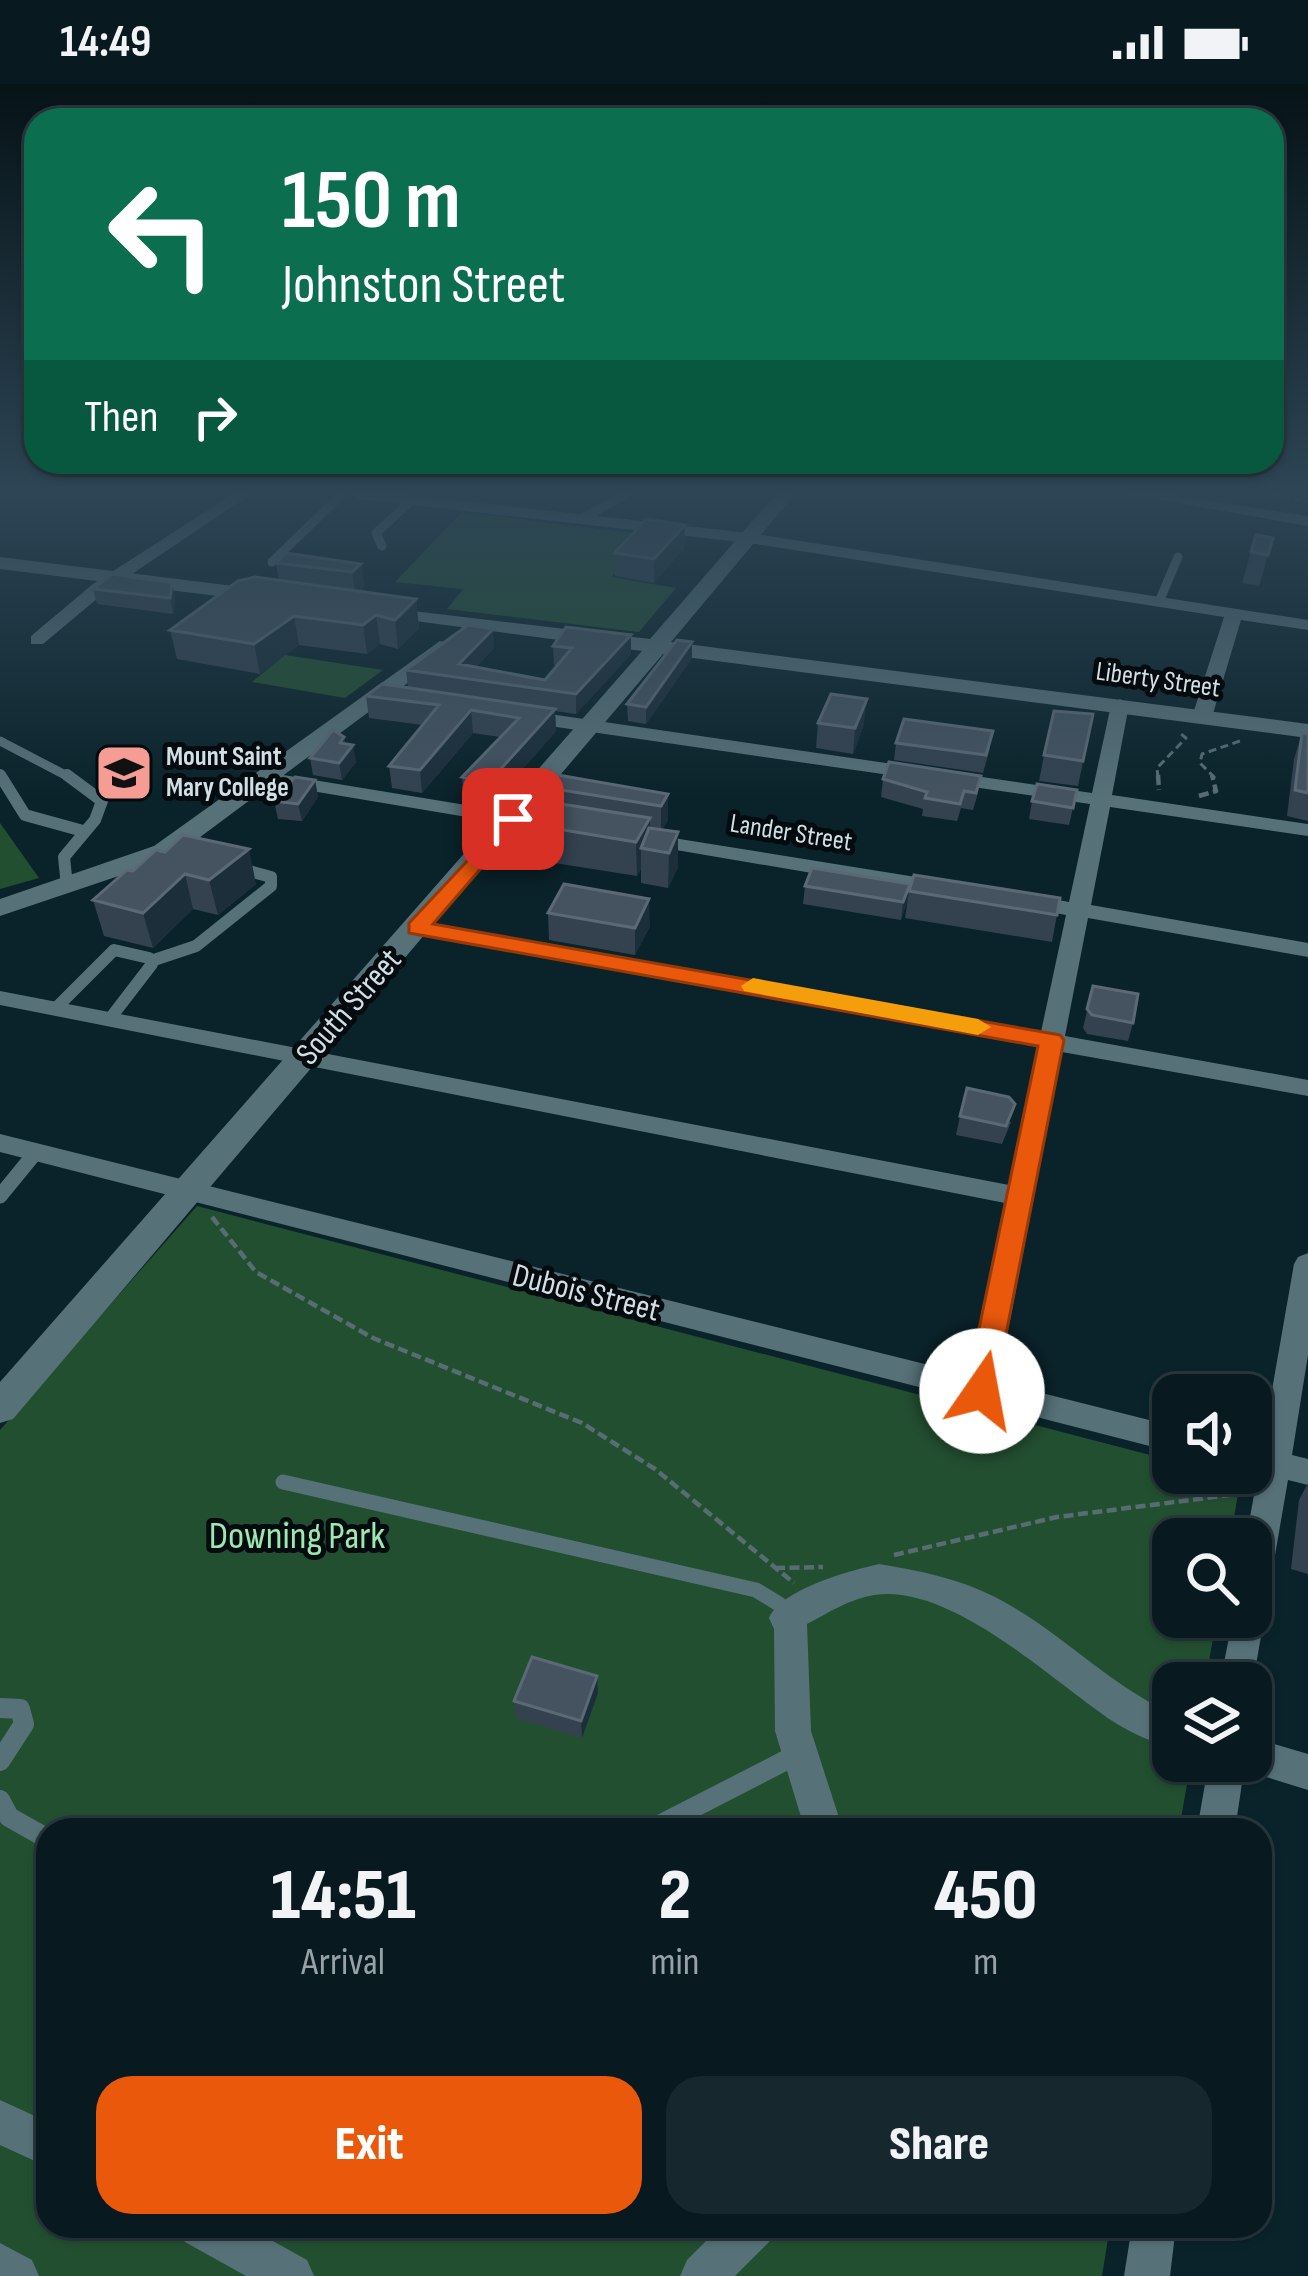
<!DOCTYPE html>
<style>
:root{--surface:#081a20;--page:#16272d;--text:#f1f3f6;--muted:#98a1a5;--line:#29383e;--accent:#ea580c}
body{margin:0;font-family:"Sofia Sans Condensed",sans-serif;background:var(--page);color:var(--text);height:100vh;display:flex;flex-direction:column;font-size:45px;white-space:nowrap}
*{box-sizing:border-box;margin:0}
p{font-size:39px;color:var(--muted)}
.icon{flex:none;width:66px;height:66px;fill:none;stroke:currentColor;stroke-width:2;stroke-linecap:round;stroke-linejoin:round}
.map{position:relative;flex:1;overflow:hidden}
.panel{position:absolute;left:36px;top:1734px;width:1236px;height:420px;display:flex;flex-direction:column;background:var(--surface);border-radius:36px;box-shadow:0 3px 9px #0004,0 0 0 3px var(--line)}
.panel>*{flex:none}
.hud{position:absolute;left:24px;top:24px;width:1260px;height:366px;border-radius:36px;box-shadow:0 3px 9px #0004,0 0 0 3px var(--line);background:#0b6e4f;color:#fff;overflow:hidden}
.controls{position:absolute;left:1152px;top:1290px;display:grid;gap:24px}
.controls a{display:grid;place-items:center;width:120px;height:120px;border-radius:24px;background:var(--surface);box-shadow:0 3px 9px #0004,0 0 0 3px var(--line);font-size:60px}
.pin{position:absolute;display:grid;place-items:center;width:102px;height:102px;color:#fff;margin:-51px;border-radius:24px;box-shadow:0 6px 18px #0006}
.me{position:absolute;width:132px;margin:-66px;rotate:12deg;stroke-linejoin:round;filter:drop-shadow(0 0 9px #0008)}
.turn{display:flex;align-items:center;gap:42px;height:252px;padding:0 60px;font-size:54px}
.turn .icon{width:156px;height:156px;stroke-width:2.5}
.turn b{display:block;font-size:84px;line-height:102px}
.then{display:flex;align-items:center;height:114px;padding:0 60px;background:#0003;gap:24px;font-size:45px}
.eta{display:flex;justify-content:space-evenly;align-items:center;height:204px;text-align:center}
.eta b{font-size:72px;font-weight:800;line-height:84px}
.action{display:flex;gap:24px;margin-top:auto;padding:24px 60px}
.action a{flex:1;height:138px;border-radius:36px;background:var(--accent);color:#fff;font-size:48px;font-weight:800;line-height:138px;text-align:center}
.action a+a{background:var(--page);color:var(--text)}
.status{display:flex;justify-content:space-between;align-items:center;height:84px;padding:0 60px;background:var(--surface);direction:ltr}
.status svg{height:33px;fill:currentColor}
.map>svg:first-child{display:block}
.green{fill:#234f31}
.lines{fill:none;stroke-linecap:round;stroke-linejoin:round}
.path-far1{stroke:#586d73;stroke-width:3;stroke-dasharray:8 4.5;stroke-linecap:butt}
.path{stroke:#586d73;stroke-width:4.5;stroke-dasharray:10 4.5;stroke-linecap:butt}
.service-far3{stroke:#577179;stroke-width:9}
.service-far2{stroke:#577179;stroke-width:12}
.service-far1{stroke:#577179;stroke-width:15}
.service{stroke:#577179;stroke-width:20}
.minor{fill:#577179;fill-rule:evenodd}
.tertiary{fill:#577179;fill-rule:evenodd}
.wall{fill:#344250}
.shaded-wall{fill:#1c2e3a}
.building{fill:#455360;stroke:#5b6975;stroke-width:3}
.route{fill:#ea580c;stroke:#983908;stroke-width:3}
.slow{fill:#f59e0b}
.labels{text-anchor:middle;dominant-baseline:central;stroke-width:10;stroke-linejoin:round;paint-order:stroke}
.far-street-label{font-size:27px;fill:#d1dfe4;stroke:#030b0e}
.far-poi-label{font-size:27px;font-weight:bold;fill:#d1dfe4;stroke:#030b0e;text-anchor:start}
.street-label{font-size:33px;fill:#d1dfe4;stroke:#030b0e}
.near-park-label{font-size:39px;fill:#9ce8b1;stroke:#030b0e}
</style>
<div class="status"><b>14:49</b><svg viewBox="0 0 49 12"><path d="M0 12V9h3v3zM5 12V6h3v6zM10 12V3h3v9zM15 12V0h3v12zM26 1h20v11H26zM47 4h2v5h-2z"/></svg></div>
<div class="map">
<svg width="1308" height="2192" viewBox="0 0 1308 2192">
<rect width="100%" height="100%" fill="#0a232a"/>
<path class="green" d="M462,428l188,23 -38,42 64,11 -37,44 -192,-23 16,-20 -68,-7z
M285,571l98,15 -38,28 -93,-16z
M0,739l39,55 -39,11z
M197,1122l976,255v12l68,5 -11,61h-57v78h44l-12,66h-32v78h18l-12,69h-1131v396h1062l-8,50h-1102v-846z"/>
<g class="lines">
<path class="path-far1" d="M1270,410l38,8
M1158,694l-1,-10 29,-30 -5,-4
M1215,694l-15,-15 2,-9 38,-13"/>
<path class="path" d="M1158,691l1,15
M1199,712l17,-5 -4,-16
M212,1133l44,55 117,66 209,85 73,46 139,114
M894,1471l163,-38 173,-22
M775,1484l48,-1"/>
<path class="service-far3" d="M582,435l44,-25
M382,462l-6,-13 36,-33
M272,478l70,-68
M1159,518l19,-45
M0,657l71,37"/>
<path class="service-far2" d="M0,691l25,40 58,16
M67,691l35,26 -7,19 -31,37 3,29
M151,877l45,-15 75,-60v-9l-33,-9
M55,925l59,-59 35,8 3,6 -43,56"/>
<path class="service-far1" d="M0,1112l36,-44
M283,1398l473,108 23,14 7,14"/>
<path class="service" d="M0,1624l20,1 4,15 -24,37
M0,1716l9,17 39,22
M650,1746l144,-74"/>
<path class="minor" d="M233,410h18l-146,98 -62,52h-12v-8l62,-52z
M351,410h48l350,39 559,87v10l-67,-10 -29,97 -10,6 -10,-6 32,-100 -475,-74 -390,-44z
M1128,410h37l143,22v10z
M1120,615l9,6 -17,90 196,29v12l-198,-29 -19,98 217,38v14l-220,-39 -23,118 243,44v16l-246,-44 -64,330 175,44v26l-1173,-300v-18l969,241 36,-172 -1005,-198v-14l1009,194 29,-138 -620,-112 -11,-7 11,-7 623,111 25,-117 -47,-9 -3,-5 11,-7 42,8 21,-98 -568,-82 -10,-6 10,-6 570,83 19,-88z
M265,688l268,44 10,6 -10,6 -275,-46 -3,-4z
M642,749l305,49 11,7 -11,7 -312,-53v-8z
M1308,1169v102l-16,100 16,4v26l-20,-5 -37,214v-11h-31l13,-66h18v-78h-5l12,-66 -7,-2v-26l11,2 32,-183 4,-7z
M879,1480c38,6 81,15 116,33 63,32 113,88 178,117v35c-19,-7 -41,-15 -59,-27 -61,-40 -162,-139 -240,-127 -25,4 -46,18 -67,29l4,107 32,99h-38l-30,-99 -1,-102 -5,-11c13,-29 80,-47 110,-54z
M1251,1653l57,17v36l-64,-20 -9,60h-38l12,-69h42z
M0,2016l48,22v45l-48,-22z
M179,2142h67l61,34 7,16h-68l-61,-34z
M721,2142h54l-6,16 -34,34h-55l7,-16z
M1132,2142h44l-6,50h-46z
M0,2159l32,17 7,16h-39z"/>
<path class="tertiary" d="M776,410h19l-124,148 637,82v14l-645,-84 -650,765 -13,4v-41l642,-731 -265,-35 -7,-2v-8l280,33z
M0,473l266,33 10,6 -10,6 -266,-33z
M440,557l8,2v10l-276,205 -172,58v-17l154,-53z"/>
</g>
<path class="wall" d="M685,441l-1,23 -30,35 -39,-7v-23z
M1256,451l17,3 -14,48 -17,-3z
M276,479l85,1 3,23 -4,4 56,8 3,29 -21,21 -18,-5 -13,10 -68,-9 -39,29 -83,-15 -7,-29 109,-50z
M172,499l3,15 -2,16 -76,-10 -4,-15z
M631,551v19l-55,60 -21,-3 1,20 -65,74 -27,-5 -2,-23 38,-40 -27,-4 -51,60 -30,-5 -3,-22 34,-41 -54,-7 -3,-22 42,-8 -2,-18 88,-22 -18,19 69,13 12,-14 -3,-1 -1,-19z
M692,558v16l-46,66 -18,-3 -1,-17z
M1093,630l-15,72 -39,-5 5,-26z
M818,639l46,1 -11,30 -37,-6z
M1302,649l6,1v87l-21,-5 7,-57z
M344,653l1,7 11,18 -14,18 -29,-5 -3,-17z
M896,659l94,5 -7,25 -89,-13z
M883,695l95,14 -5,17 -12,-2 -4,13 -35,-5 1,-7 -42,-12z
M315,696l3,17 -16,24 -24,-2 -4,-18z
M549,704l119,6v26l-6,10 16,2v35l-10,21 -27,-5v-14l-4,7 -114,-18 -2,-35 29,-21z
M1077,706l-8,35 -40,-6 3,-18z
M156,766l100,34 -38,31 -25,-6 -40,39 -49,-12 -11,-36 40,-29z
M910,800l-3,18 -6,18 -98,-16 2,-18z
M909,807l151,7 -8,44 -147,-24z
M548,829l102,13 -15,29 -86,-15z
M1093,902l40,37 -5,18 -41,-7 -4,-6z
M960,1032l51,6 -9,22 -46,-9z
M1308,1399v91l-17,-5 8,-69z
M598,1609l-16,45 -66,-20 -2,-17z"/>
<path class="shaded-wall" d="M685,441l-1,23 -30,35v-24z
M361,480l3,23 -8,9 -4,-24z
M172,499l3,15 -2,16 -3,-16z
M416,515l3,29 -21,21 -3,-29z
M376,531l4,29 -13,10 -4,-29z
M294,532l5,29 -39,29 -6,-30z
M493,545l1,19 -28,30 -7,-14z
M631,551v19l-55,60v-20z
M692,558v16l-46,66v-17z
M867,615l-3,25 -11,30 2,-26z
M555,625l1,22 -65,74 -2,-23z
M471,626l2,23 -51,60 -2,-23z
M344,653l2,17 7,-9 3,17 -14,18 -3,-17 1,-20z
M315,696l3,17 -16,24 -4,-17z
M668,710v26l-7,12v-26z
M650,734v32l-9,-2v21l-4,7 -1,-34z
M678,748v35l-10,21 1,-35z
M249,765l7,35 -38,31 -9,-35z
M185,790l8,35 -40,39 -10,-35z
M910,800l-3,18 -6,18 2,-18z
M649,815l1,27 -15,29v-27z
M597,1592l1,17 -16,45 -1,-17z"/>
<path class="building" d="M646,435l39,6 -31,34 -39,-6z
M1256,451l17,3 -5,17 -17,-3z
M286,469l75,11 -9,8 -76,-9z
M112,490l60,9 -2,15 -77,-9z
M255,493l161,22 -21,21 -19,-5 -13,10 -69,-9 -40,28 -84,-14 68,-49z
M468,541l25,4 -34,35 86,16 27,-32 -19,-2 13,-19 65,8 -55,59 -170,-24z
M677,556l15,2 -46,65 -19,-3z
M382,600l173,25 -66,73 -27,-5 57,-59 -48,-8 -51,60 -31,-4 50,-61 -73,-9z
M831,610l36,5 -12,29 -37,-5z
M1054,627l39,3 -10,47 -39,-6z
M904,635l89,12 -7,24 -90,-12z
M333,646l11,7 -4,6 13,2 -14,18 -29,-5z
M1302,649l6,1v59l-13,-3z
M889,678l92,14 -5,17 -12,-2 -4,13 -35,-6 2,-6 -44,-13z
M558,691l110,19 -7,12 -112,-18z
M295,693l20,3 -17,24 -24,-3z
M1037,700l40,6 -4,18 -41,-7z
M536,716l114,18 -14,24 -115,-19z
M649,744l29,4 -9,21 -28,-5z
M183,751l66,14 -40,31 -24,-6 -42,39 -50,-13 34,-30 6,1 23,-21 9,2z
M812,784l98,16 -7,18 -98,-16z
M914,791l146,23 -3,17 -148,-24z
M564,800l85,15 -14,29 -87,-15z
M1093,902l45,8 -5,29 -41,-8 -5,-6z
M967,1004l42,9 6,7 -9,22 -46,-10z
M532,1573l65,19 -16,45 -67,-20z"/>
<linearGradient id="sky" x2="0" y2="1"><stop stop-color="#061317"/><stop offset="0.57" stop-color="#2d4555"/><stop offset="1" stop-color="#2d4555" stop-opacity="0"/></linearGradient>
<rect width="1308" height="717" fill="url(#sky)"/>
<path class="route" d="M513,728l7,2v9l-87,101 627,111 4,5 -71,360h-22l-5,-9 72,-345 -629,-113v-10z"/>
<path class="slow" d="M753,894l225,41 13,8 -13,8 -234,-44 -3,-5z"/>
<defs>
<g id="university-square" transform="scale(3)"><rect x="-9" y="-9" width="18" height="18" rx="4" fill="#f59c95" stroke="#030b0e"/><path d="M0-5L7-2L0 1L-7-2ZM-4 1L0 2.5L4 1V4Q0 6-4 4Z" fill="#111"/></g>
</defs>
<g fill-rule="evenodd">
<use href="#university-square" x="124" y="689"/>
</g>
<g class="labels">
<g class="far-street-label">
<text transform="translate(1158 596) rotate(8)">Liberty Street</text>
<text transform="translate(791 749) rotate(9)">Lander Street</text>
</g>
<g class="far-poi-label">
<text x="166" y="673">Mount Saint<tspan x="166" dy="31">Mary College</tspan></text>
</g>
<g class="street-label">
<text transform="translate(349 923) rotate(-49)">South Street</text>
<text transform="translate(586 1209) rotate(14)">Dubois Street</text>
</g>
<g class="near-park-label">
<text x="297" y="1452">Downing Park</text>
</g>
</g>
</svg>
<div class="controls">
<a><svg class="icon" aria-label="sound" viewBox="0 0 24 24"><path d="M4 9h4l5-4v14l-5-4H4zM17 9q2 3 0 6"/></svg></a>
<a><svg class="icon" aria-label="search" viewBox="0 0 24 24"><circle cx="10" cy="10" r="6"/><path d="M15 15l6 6"/></svg></a>
<a><svg class="icon" aria-label="layers" viewBox="0 0 24 24"><path d="M12 4l9 5-9 5-9-5zM3 14l9 5 9-5"/></svg></a>
</div>
<div class="pin" style="left:513px;top:735px;background:#d93025"><svg class="icon" aria-label="arrive" viewBox="0 0 24 24"><path d="M6 21V4h12l-3 4 3 4H6"/></svg></div>
<svg class="me" style="left:982px;top:1307px" viewBox="-20 -20 40 40"><circle r="19" fill="#fff"/><path d="M0-13L10 11 0 6-10 11z" fill="#ea580c"/></svg>
<div class="hud">
<div class="turn"><svg class="icon" aria-label="left" viewBox="0 0 24 24"><path d="M17 20v-9H6M10 6l-5 5 5 5"/></svg><div><b>150 m</b>Johnston Street</div></div>
<div class="then">Then<svg class="icon" aria-label="right" viewBox="0 0 24 24"><path d="M7 20v-9h11M14 6l5 5-5 5"/></svg></div>
</div>
<section class="panel">
<div class="eta">
<div><b>14:51</b><p>Arrival</p></div>
<div><b>2</b><p>min</p></div>
<div><b>450</b><p>m</p></div>
</div>
<div class="action"><a>Exit</a><a>Share</a></div>
</section>
</div>
